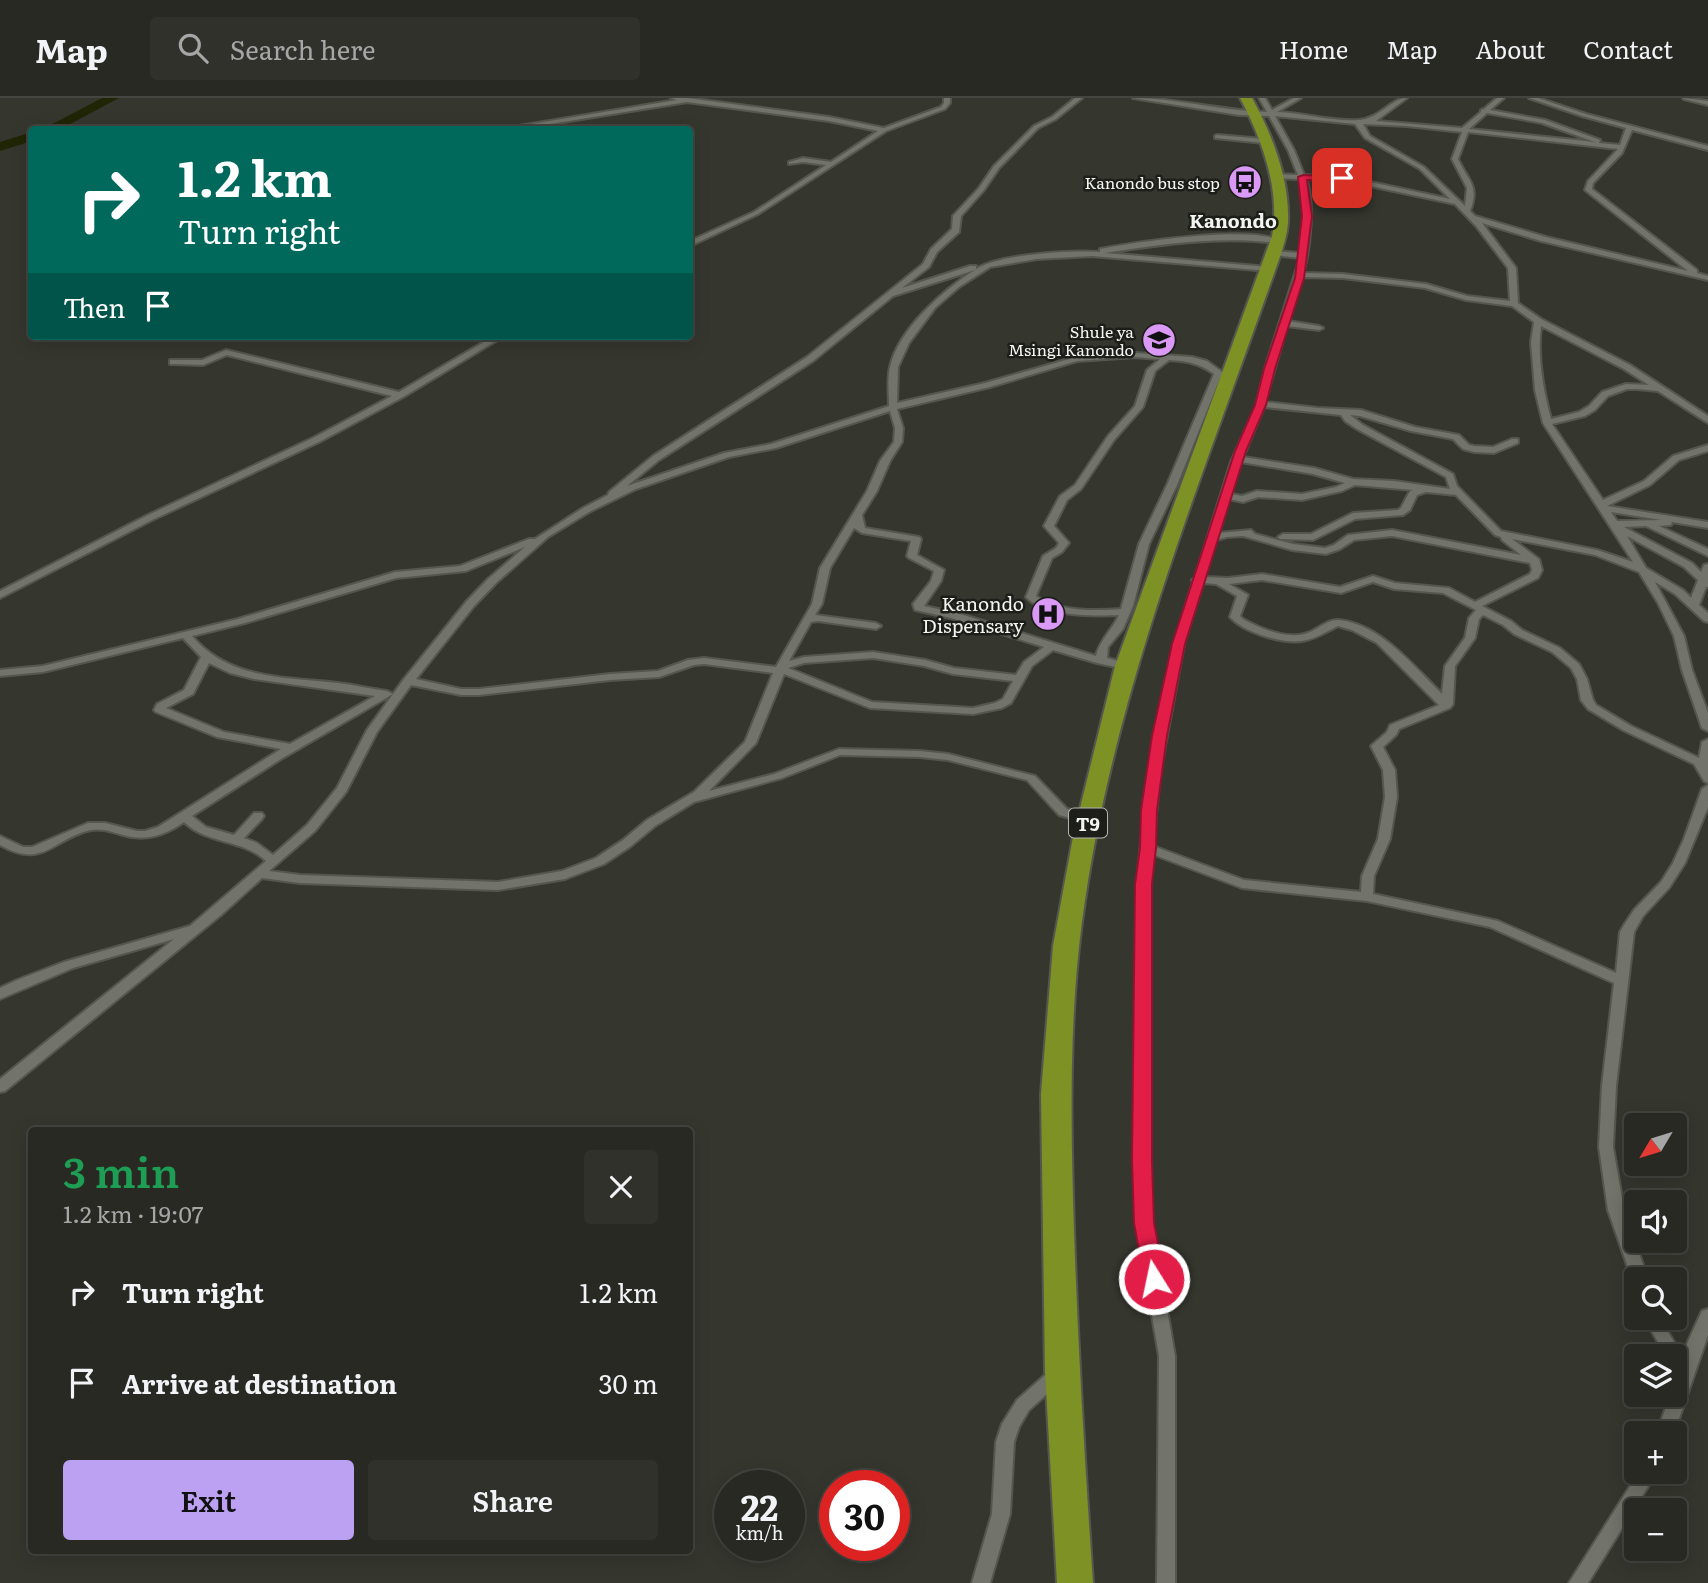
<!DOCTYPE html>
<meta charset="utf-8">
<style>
:root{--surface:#282923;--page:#30312b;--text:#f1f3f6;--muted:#a5a6a6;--line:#444541;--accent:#bca0f2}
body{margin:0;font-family:Literata,serif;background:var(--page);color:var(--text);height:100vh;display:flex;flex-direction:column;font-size:26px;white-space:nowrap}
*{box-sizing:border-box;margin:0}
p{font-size:23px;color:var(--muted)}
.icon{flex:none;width:38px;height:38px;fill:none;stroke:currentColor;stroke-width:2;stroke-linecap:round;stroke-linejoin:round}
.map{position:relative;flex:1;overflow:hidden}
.side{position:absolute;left:28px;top:1029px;width:665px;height:427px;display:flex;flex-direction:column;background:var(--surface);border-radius:7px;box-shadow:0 4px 18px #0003,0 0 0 2px var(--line)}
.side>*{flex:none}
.guide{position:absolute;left:28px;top:28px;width:665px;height:214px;border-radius:7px;box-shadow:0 4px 18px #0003,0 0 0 2px var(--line);background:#00695c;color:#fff;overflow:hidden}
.needle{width:46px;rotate:232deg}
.controls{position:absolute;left:1624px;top:1015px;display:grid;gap:14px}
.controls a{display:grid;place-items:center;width:63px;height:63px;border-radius:7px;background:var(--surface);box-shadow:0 4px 18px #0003,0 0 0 2px var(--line);font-size:35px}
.speed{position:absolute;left:714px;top:1372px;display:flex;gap:14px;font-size:35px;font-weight:700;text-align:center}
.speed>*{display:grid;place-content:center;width:91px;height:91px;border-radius:50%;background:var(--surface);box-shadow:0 4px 18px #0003,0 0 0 2px var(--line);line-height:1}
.speed small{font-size:18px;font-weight:400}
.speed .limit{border:10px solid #d22;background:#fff;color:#111}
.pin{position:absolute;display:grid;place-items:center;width:60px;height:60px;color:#fff;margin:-30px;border-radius:14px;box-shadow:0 4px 10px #0006}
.me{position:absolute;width:77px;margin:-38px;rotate:350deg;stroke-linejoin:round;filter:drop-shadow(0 0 5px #0008)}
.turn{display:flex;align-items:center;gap:24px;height:147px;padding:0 35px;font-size:32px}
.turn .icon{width:91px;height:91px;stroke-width:2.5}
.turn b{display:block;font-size:49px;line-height:60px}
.then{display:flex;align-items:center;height:66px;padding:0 35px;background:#0003;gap:14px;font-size:26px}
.round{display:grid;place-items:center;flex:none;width:74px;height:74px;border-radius:7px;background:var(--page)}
.head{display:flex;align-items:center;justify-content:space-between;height:119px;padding:0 35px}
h1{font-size:42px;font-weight:600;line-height:52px;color:#1e9e55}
.primary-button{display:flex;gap:14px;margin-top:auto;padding:14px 35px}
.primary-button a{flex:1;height:80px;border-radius:7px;background:var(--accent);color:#111;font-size:28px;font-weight:600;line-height:80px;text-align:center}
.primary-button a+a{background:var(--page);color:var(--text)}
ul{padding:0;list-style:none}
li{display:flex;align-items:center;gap:21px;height:91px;padding:0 35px}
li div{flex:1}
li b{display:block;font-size:26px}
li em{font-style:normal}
header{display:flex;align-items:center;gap:42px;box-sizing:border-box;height:98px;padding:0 35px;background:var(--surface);border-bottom:2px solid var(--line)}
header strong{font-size:33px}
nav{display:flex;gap:38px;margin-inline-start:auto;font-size:24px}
.search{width:490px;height:63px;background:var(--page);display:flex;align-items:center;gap:18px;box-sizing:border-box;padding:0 24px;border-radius:7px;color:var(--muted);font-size:26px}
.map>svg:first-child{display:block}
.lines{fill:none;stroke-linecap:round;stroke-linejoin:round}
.river{fill:#1f2505;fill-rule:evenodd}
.street-casing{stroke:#55574f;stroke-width:4}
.highway-casing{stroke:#55574f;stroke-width:4}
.street{fill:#72746b;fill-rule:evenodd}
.highway{fill:#7d9125;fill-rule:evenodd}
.route{fill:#e11d48;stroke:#92132f;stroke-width:2}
.labels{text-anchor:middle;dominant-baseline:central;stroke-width:5;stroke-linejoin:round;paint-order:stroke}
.far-poi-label{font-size:16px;fill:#f3f5f0;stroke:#1d1e1a;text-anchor:end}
.shield{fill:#1d1e1a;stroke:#b3b4b0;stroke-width:2}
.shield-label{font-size:18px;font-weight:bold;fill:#f3f5f0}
.far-quarter-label{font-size:19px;font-weight:bold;fill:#f3f5f0;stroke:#1d1e1a}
.poi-label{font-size:19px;fill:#f3f5f0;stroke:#1d1e1a;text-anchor:end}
</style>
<header>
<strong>Map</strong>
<div class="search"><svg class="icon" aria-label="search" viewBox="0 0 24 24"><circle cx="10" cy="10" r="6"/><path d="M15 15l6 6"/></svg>Search here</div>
<nav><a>Home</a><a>Map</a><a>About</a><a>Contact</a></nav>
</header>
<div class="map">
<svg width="1708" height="1485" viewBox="0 0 1708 1485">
<rect width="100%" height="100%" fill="#35372f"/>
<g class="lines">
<path class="river" d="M102,0h17l-60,32h-18z
M32,34v9l-32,10v-9z"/>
<g class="street-casing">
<path id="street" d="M671,0h16l142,19 55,11 57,-21 3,-4v-5h6v5l-5,6 -59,22 -128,83 -68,32v-5l64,-29 72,-47 -23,-3 -14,2v-2l14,-4 28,4 47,-31 -49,-10 -142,-19 -174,28h-18l182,-30z
M1075,0h7l-26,21 -18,9 -39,40 -15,22 -23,26 -2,16 -22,20 -8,15 -27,21 68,-22h6v3c24,-15 95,-19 124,-17v-3c38,-7 149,-24 181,-8l-4,2c-58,-7 -114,1 -172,10l164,14 4,2 -4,2 -177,-15 -55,3 -47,8 -31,20 -24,21 -26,35 -11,24 -1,36 88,-20 91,-26 59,-4 57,4 15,4 25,18 1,2 -4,3 -9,-6 -43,107 -28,59 -16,62 -10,23 -15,18 -1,11 23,6 1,2 -5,3 -29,-6 -44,-13 -21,16 -21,37 -9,5 -29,6 -103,-6 -86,-34 -28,69 -47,48 65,-17 65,-25 81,2 28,3 87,22 32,33 26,7 2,3 -2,3 -4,1 -30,-8 -32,-35 -79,-20 -28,-3 -80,-2 -58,23 -88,24 -39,24 -24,20 -27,18 -39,15 -67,11 -198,-7 -38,-5 -41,37 -216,176 -5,1v-13l174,-140 -101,29 -73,31v-11l17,-8 47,-18 126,-36 76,-65c-23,-22 -60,-17 -82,-39 -19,13 -38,20 -61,13 -11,-3 -21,-7 -32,-5 -38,8 -47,40 -91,15v-9l23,11h9l56,-24h17l32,8h8l13,-4 123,-78 -64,-12 -61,-25 -2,-2 3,-6 27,-14 17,-33 -18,-19 -140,34 -43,4v-6l43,-4 195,-47 157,-47 65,-6 69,-27h6l48,-31 25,-13 1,-3 44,-36 154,-99 116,-93 8,-15 21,-20 1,-13 26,-28 15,-22 40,-40 18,-9zM975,172c-31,19 -77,60 -85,97 -3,12 -1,27 -1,39l-118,38 -47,9 -97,33 32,-26 154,-99 80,-65zM1135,259l25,2 -13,11 -12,36 -27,30 -33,49 -15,11 -16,30 15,17 -3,5 -13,8 -17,41c19,20 66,19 93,18 -7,15 -20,26 -23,41l-139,-43 -33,-7 17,-25 3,-11 -27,-15 4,-16 -2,-2 -54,-9 -3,-13 15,-24 13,-30 12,-19 1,-14 -6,-19 93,-22 87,-26zM1169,262c18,1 30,3 45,14l-47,111 -28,59 -18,65c-25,2 -63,3 -85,-13l16,-38 10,-6 7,-9 -15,-17 13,-26 14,-11 33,-49 29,-33 12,-36zM890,313l5,17 -1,14 -14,19 -13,30 -47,77 -8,36 -36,63 -72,-9 -16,2 -30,11 -48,3 -131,15h-18l-45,-10 58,-73 22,-23 52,-46 41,-25 47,-23 93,-32 47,-9zM854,430l8,5 49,8 -4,15 2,2 25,13 -3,10 -18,23 2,6 36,8 93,29 -20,15 -8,13 -62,-7 -29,-8 -52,-8 -69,5 -15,4 22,-39 7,-1 58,8 5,-3 -5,-3 -61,-8 7,-11 8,-36zM525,449l-37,32 -22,23 -62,77 -37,51 -30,58 -30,37 -34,30 -16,-12 -13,-5 18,-19 2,-3 -2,-3h-8l-20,22 -28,-8 -14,-11 89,-57 112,-65 -6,-3c-16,-2 -32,-6 -49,-8 -52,-6 -109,-3 -146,-47l53,-13 151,-45 70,-7zM873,560l51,8 29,8 60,7 -10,18 -8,4 -22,5 -101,-6 -84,-34 16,-5zM209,565l21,10 24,6 121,17 -85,48 -66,-12 -58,-24 27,-14zM704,566l69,9 -28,69 -51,50 -47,28 -24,20 -27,18 -34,13 -64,11 -198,-7 -31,-4 46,-40 31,-39 31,-60 34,-47 50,10h18l131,-15 49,-3 35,-12z
M1133,0c45,0 89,13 134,14l-8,-14h6l7,12 22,-12h7l-24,14c28,1 56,10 82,8 20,-1 32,-22 48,-22l-31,23 86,7 19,-16v-2l3,-1 13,-11h7l-14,12 55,10 55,20 -1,3 21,2 6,-17 -44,-12 -53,-18h9l48,16 122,32v4l-76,-20 -10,23 -29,30 -1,6 105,81v3l11,3v4l-167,-39 -59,-18 34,45 2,35 23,16 89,46 78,51v7l-50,-32 -21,-2h-10l-19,7 -13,14 -10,6 -33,8 51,76 41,-19 29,-25 35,-11v6l-29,9 -29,25 -43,21 101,16v6l-36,-6 -1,3 -12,1 49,23v7l-62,-30 -22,1 68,36 9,9 3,-7 4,-1v23h-2l-7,18 9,8v9l-4,-1 -29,-27 -20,-12 29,54 8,34 16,43v18l-6,-3 -20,-58 -8,-34 -16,-33 -19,-31 -44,-17 -83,-16 27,20 3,11 -4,8 -56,28 29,15 11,9 38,18 19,16 8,15 6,21 3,5 35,21 68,32 3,-16 6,-3v44l-4,-2 -10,-17 -71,-34 -35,-21 -7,-9 -4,-21 -6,-11 -19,-16 -38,-18 -11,-9 -20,-10 -4,4 -4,19 -20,28 -2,38 -3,4 -51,21 -3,6 -13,12 12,23 2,27 -7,42 -16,37 -1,18 125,27 118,52 4,-41 4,-7 10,-15 27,-28 12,-19 11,-24 18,-50 6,-4v22l-23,56 -16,25 -26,28 -9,16 -18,154 -3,61 11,63 24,69h-12v5l-4,-5 -24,-69 -9,-63 3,-61 12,-103 -124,-56 -123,-26 -125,-13 -90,-34 -3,30v276l3,63 23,133v227h-18l2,-227 -23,-133 -1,-63 2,-276 11,-111 26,-129 19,-62 -1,-2 3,-2 36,-116 25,-56 9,-37 34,-108 1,-3 -26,-3 -4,-2 4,-2 26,2c2,-23 8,-52 -1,-74l-25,-1 -3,-2 3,-2 24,1 -10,-25 -19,-34 -30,-1zM1487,15l55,10 53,19 -126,-13zM1275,18l80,8 10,14 55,31 30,30 -108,-23 -38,-1 -10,-25zM1363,26l44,2 55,6 -10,27 15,29 -2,18 -41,-39 -54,-31zM1468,34l150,17 -30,32 -3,9 103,81 -142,-34 -71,-21 -5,-5c10,-26 -2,-30 -12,-52zM1306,81l36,1 113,24 21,22 32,42 2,33 -43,-5 -41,-12 -83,-10 -40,-1c7,-23 12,-71 3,-94zM1302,179l41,1 82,10 41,12 46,6 22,16 -3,20 4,48 8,33 90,139 -36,-12 -96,-19 -44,-45 -4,-12 -90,-49 -13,-10 10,1 51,15 42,8 10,10 11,3 20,1 24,-10v-4h-6l-19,8 -19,-1 -5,-1 -10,-10 -44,-8 -54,-17 -43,-2 -53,-6 22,-76 32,4 4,-2 -4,-2 -31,-5zM1541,228l83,43 25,16 -23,-1 -24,8 -13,14 -10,6 -28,7c-8,-30 -14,-62 -10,-93zM1264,309l77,8 4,6 12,8 89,48 4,12 -56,-8 -41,-2 -39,-11 -71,-11zM1241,364l72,12 32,9 -9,4 -34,7 -45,-3 -15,5 -11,-2zM1355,387l58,5 -3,1 -9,17 -3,2 -45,3 -42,21h-28l-5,3 2,2 33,1 42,-21 48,-4 7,-5 7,-15 9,-3 30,3 39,40 6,2 1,3 19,15 -129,-25 -44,5 -14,10 -9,3 -32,-4 -38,-10 -4,-4 -32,3 10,-34 14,3 15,-5 44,3 40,-9zM1611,414l50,8 -44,1zM1243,438l49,14 34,4 14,-5 14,-9 38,-4 138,27 2,7 -2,4 -55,28 -26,-14 -54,-5 -22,-7 -33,11 -78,-13 -34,4 -23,-1 11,-37 11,-3zM1627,438l57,31 14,13 -7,18 -8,-8 -37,-22zM1262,482l79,13 32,-11 21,7 49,4 33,17 -7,8 -4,20 -20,28 -3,28c-29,-28 -60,-69 -103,-74 -10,-1 -20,8 -29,12 -21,9 -49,-3 -67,-13l-3,-3 8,-21 -19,-11zM1203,485l13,1 21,12 -7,21c13,15 52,27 72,24 13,-2 24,-9 36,-15l14,4 25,13 62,62 -49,20 -3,7 -16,14 12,24 2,27 -7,42 -16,37 -1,16 -117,-12 -91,-34 7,-73 24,-129z
M1683,0l25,3v4l-24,-6z
M1217,37l47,4 3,2 -3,2 -49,-5v-2z
M494,238h10l-101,61 -84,45 -167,78 -152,78v-7l146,-75 167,-78 79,-42 -165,-41 -24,10 -30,-1h-3v-4h32l24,-10 173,42z
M1708,1211v26l-34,98h-17l13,-38h5c0,-29 15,-58 27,-84z
M1644,1220h16l22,38 -2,5 -5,2v-7h-9z
M1059,1268l6,2 2,5 -2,5 -36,32 -10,17 -5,15 -4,72 -20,69h-18l20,-69 4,-72 6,-18 15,-24 36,-32z
M1639,1374h18l-69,111h-19z"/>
</g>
<g class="highway-casing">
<path id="highway" d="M1240,0h12c20,36 38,82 36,125 -1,14 -6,28 -11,42 -78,223 -172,445 -198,682 -10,95 -8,189 -5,284 4,118 11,235 19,352h-36l-12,-212 -4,-277 12,-148 20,-109 42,-171 157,-430c9,-46 -11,-99 -32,-138z"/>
</g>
<use href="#street" class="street"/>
<use href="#highway" class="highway"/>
</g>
<path class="route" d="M1303,77l39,1 4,2 -4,3 -35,-1 5,36 -8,62 -29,91 -9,36 -20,46 -61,193 -18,92 -10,74 -1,38 -4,36v276l2,63 11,56 -3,6 -8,3 -7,-3 -3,-6 -10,-56 -2,-63 3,-276 5,-36 1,-38 11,-74 20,-92 63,-193 20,-46 9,-36 31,-91 7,-62 -4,-39z"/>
<defs>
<g id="bus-disc" transform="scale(1.75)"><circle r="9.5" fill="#db99f6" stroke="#1d1e1a"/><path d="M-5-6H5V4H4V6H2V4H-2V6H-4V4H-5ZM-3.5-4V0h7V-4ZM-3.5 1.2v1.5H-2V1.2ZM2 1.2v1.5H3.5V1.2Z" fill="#111"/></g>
<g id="school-disc" transform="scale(1.75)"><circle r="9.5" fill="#db99f6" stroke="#1d1e1a"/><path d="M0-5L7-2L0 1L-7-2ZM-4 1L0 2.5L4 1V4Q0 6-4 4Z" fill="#111"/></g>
<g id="hospital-disc" transform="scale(1.75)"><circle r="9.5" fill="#db99f6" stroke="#1d1e1a"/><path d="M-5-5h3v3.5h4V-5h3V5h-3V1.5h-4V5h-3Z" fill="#111"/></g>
</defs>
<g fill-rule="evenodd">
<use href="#bus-disc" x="1245" y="84"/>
<use href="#school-disc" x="1159" y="242"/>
<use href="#hospital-disc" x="1048" y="516"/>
</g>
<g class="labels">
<g class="far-poi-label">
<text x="1220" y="84">Kanondo bus stop</text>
<text x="1134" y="233">Shule ya<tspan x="1134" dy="18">Msingi Kanondo</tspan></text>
</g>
<rect class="shield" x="1069" y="710.5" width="38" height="29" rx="5"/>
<g class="shield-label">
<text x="1088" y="725">T9</text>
</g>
<g class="far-quarter-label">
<text x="1233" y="122">Kanondo</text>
</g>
<g class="poi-label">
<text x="1024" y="505">Kanondo<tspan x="1024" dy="22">Dispensary</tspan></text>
</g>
</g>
</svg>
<div class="controls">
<a><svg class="needle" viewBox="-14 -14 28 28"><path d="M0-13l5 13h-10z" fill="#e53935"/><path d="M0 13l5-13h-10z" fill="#a5a6a6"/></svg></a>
<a><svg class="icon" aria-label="sound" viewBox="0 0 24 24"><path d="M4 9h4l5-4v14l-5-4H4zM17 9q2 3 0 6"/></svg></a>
<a><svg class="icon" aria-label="search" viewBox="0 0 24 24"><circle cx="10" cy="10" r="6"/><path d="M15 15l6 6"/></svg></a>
<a><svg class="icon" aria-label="layers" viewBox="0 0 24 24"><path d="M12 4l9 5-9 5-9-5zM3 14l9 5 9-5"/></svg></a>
<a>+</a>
<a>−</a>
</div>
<div class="speed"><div>22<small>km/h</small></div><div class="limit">30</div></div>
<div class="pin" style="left:1342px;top:80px;background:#d93025"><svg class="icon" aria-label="arrive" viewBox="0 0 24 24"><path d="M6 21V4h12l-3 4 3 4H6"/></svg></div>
<svg class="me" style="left:1154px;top:1181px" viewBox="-20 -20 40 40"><circle r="17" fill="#e11d48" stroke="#fff" stroke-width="3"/><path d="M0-11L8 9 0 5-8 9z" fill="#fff"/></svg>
<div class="guide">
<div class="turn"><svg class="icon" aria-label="right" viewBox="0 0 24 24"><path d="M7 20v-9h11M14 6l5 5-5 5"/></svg><div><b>1.2 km</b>Turn right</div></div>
<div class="then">Then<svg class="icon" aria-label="arrive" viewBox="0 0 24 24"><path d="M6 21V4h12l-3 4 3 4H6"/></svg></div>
</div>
<section class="side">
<div class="head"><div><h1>3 min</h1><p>1.2 km · 19:07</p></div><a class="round"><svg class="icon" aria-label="close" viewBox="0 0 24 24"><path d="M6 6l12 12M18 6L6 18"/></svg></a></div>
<ul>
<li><svg class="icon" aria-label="right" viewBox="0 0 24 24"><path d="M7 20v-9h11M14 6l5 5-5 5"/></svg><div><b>Turn right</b></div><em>1.2 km</em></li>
<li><svg class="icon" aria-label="arrive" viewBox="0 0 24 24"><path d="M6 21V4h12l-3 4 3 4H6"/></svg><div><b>Arrive at destination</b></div><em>30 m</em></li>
</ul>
<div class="primary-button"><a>Exit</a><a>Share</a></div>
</section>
</div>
